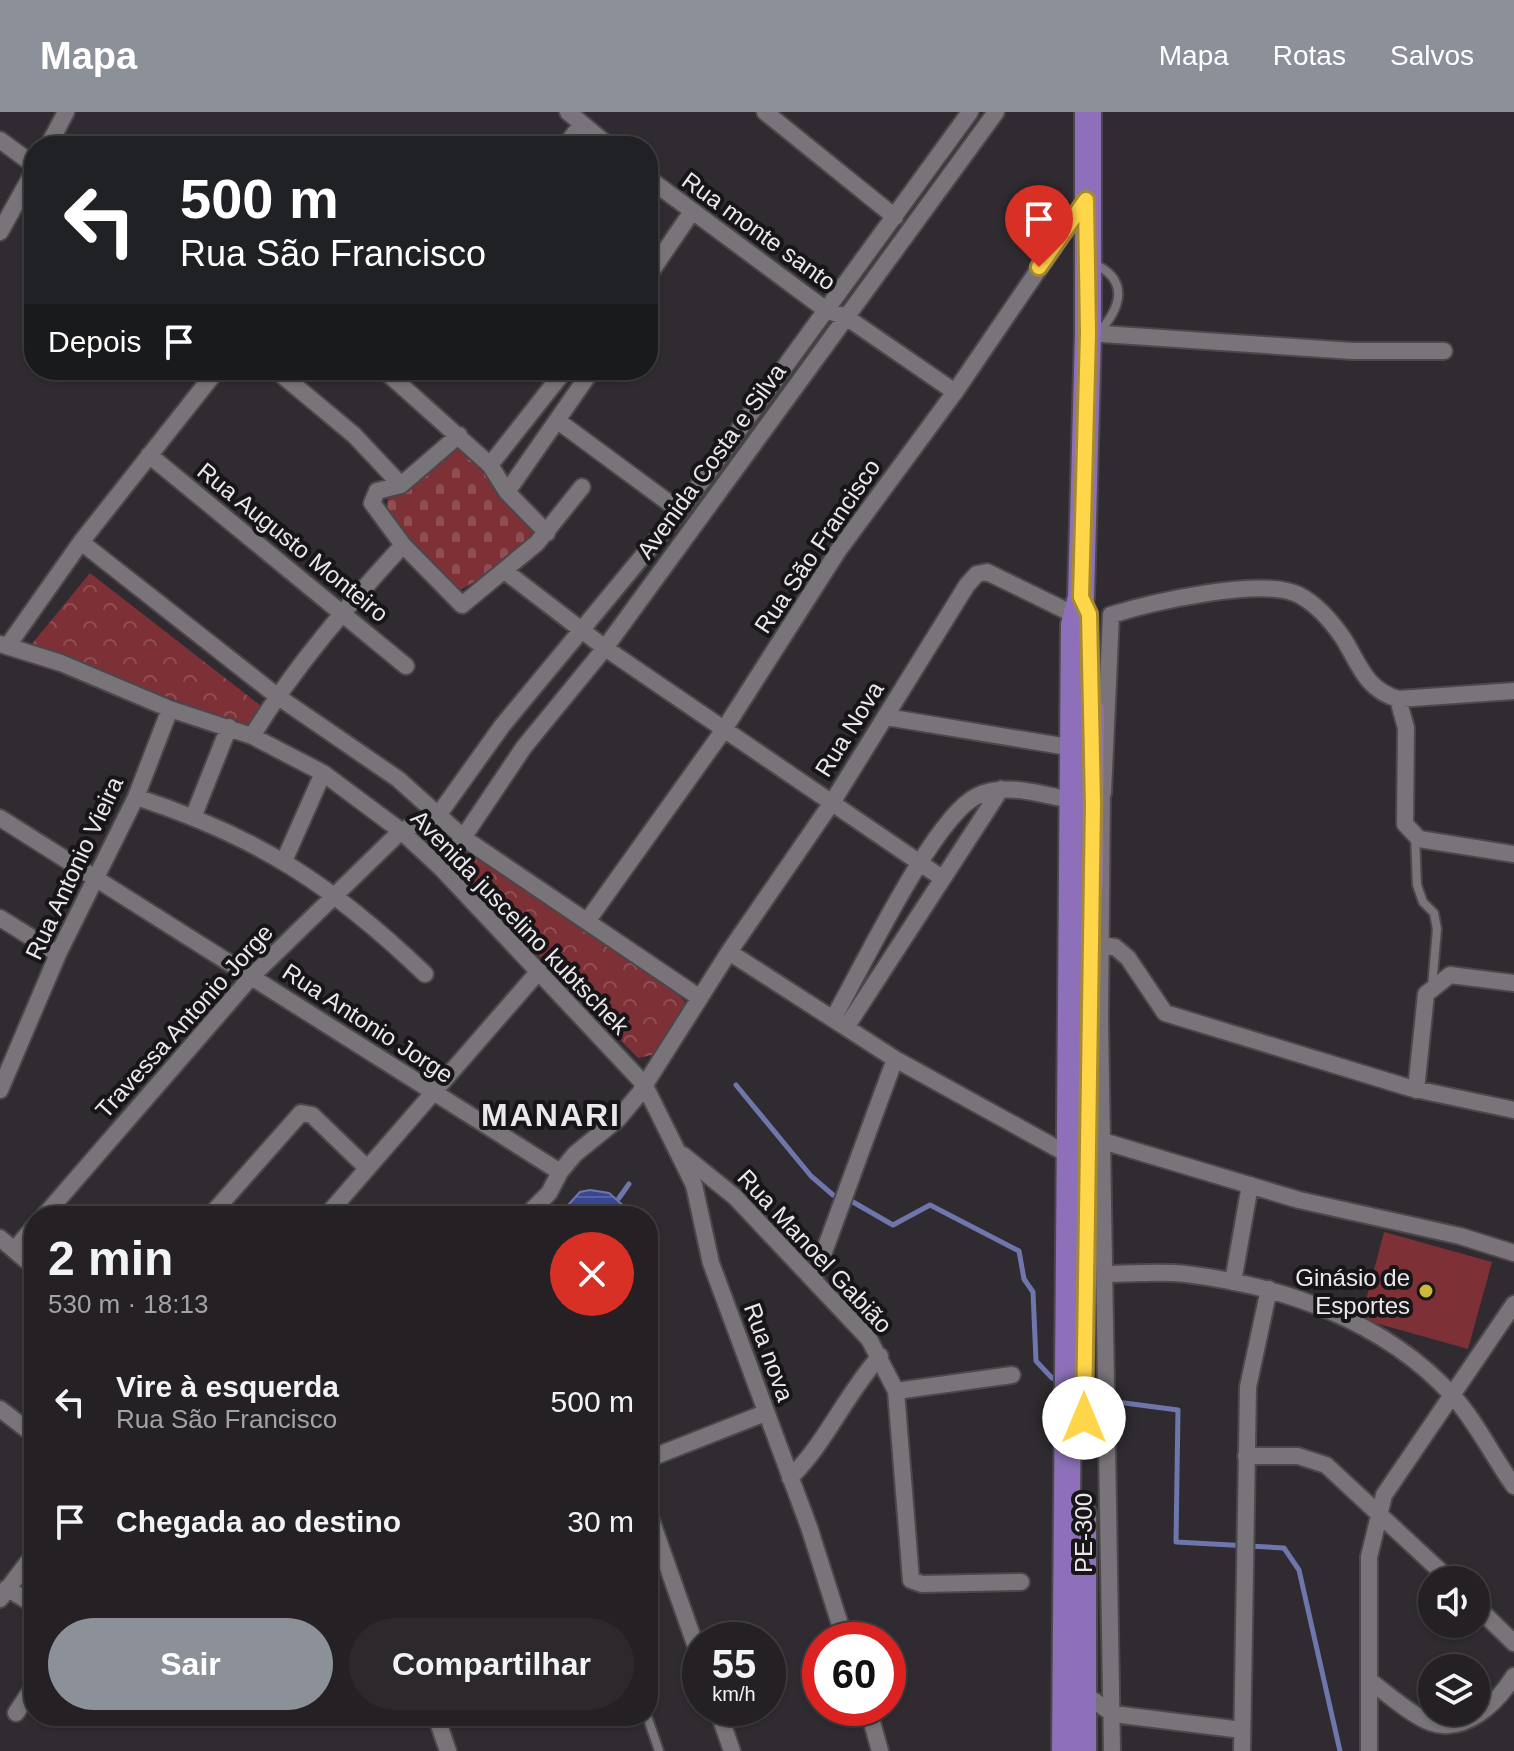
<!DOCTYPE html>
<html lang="pt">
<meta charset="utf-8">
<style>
:root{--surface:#242024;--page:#2c282c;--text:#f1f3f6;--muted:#a3a3a6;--line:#413e41;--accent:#8c9099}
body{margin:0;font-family:Arial,sans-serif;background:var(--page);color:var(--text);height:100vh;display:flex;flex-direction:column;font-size:30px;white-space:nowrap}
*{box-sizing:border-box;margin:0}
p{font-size:26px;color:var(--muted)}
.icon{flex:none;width:44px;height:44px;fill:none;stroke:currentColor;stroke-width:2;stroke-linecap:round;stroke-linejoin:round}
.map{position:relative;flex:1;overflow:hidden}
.drawer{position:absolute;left:24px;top:1094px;width:634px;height:520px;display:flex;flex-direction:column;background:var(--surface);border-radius:32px;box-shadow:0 2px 6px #0004,0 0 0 2px var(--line)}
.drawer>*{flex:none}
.hud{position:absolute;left:24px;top:24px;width:634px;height:244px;border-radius:32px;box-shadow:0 2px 6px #0004,0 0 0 2px var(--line);background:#202124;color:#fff;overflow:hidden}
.controls{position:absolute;left:1418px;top:1454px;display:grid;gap:16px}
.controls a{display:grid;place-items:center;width:72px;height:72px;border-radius:50%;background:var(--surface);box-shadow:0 2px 6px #0004,0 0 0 2px var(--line);font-size:40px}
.speed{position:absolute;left:682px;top:1510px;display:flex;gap:16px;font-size:40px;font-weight:700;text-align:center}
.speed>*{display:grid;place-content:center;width:104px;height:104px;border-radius:50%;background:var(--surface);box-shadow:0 2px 6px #0004,0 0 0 2px var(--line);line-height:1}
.speed small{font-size:20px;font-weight:400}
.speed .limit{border:12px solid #d22;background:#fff;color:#111}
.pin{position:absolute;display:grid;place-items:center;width:68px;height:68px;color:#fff;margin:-82px -34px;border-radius:50% 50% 50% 0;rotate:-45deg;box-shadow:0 0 8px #0007}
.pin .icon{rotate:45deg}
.me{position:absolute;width:88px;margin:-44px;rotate:0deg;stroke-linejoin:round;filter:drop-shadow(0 0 6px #0008)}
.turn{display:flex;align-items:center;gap:28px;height:168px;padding:0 24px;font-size:36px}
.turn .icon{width:104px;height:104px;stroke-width:2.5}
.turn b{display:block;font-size:56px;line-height:68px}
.then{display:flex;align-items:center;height:76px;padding:0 24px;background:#0003;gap:16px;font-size:30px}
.round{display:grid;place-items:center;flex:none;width:84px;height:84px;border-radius:42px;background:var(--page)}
.summary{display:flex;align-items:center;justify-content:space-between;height:136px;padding:0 24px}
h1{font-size:48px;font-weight:600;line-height:60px}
.primary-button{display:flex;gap:16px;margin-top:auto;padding:16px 24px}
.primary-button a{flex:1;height:92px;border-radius:48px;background:var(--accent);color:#fff;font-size:32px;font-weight:600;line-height:92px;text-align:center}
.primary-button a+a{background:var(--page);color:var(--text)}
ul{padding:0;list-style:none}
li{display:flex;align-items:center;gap:24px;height:120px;padding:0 24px}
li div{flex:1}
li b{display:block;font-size:30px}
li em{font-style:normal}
header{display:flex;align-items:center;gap:48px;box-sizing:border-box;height:112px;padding:0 40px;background:var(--accent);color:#fff}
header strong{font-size:38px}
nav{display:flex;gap:44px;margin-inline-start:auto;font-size:28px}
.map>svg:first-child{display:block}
.forest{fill:url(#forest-crowns)}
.cemetery{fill:url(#cemetery-stones)}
.pitch{fill:#7d3035}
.water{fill:url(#water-rules);stroke:#6e77ac;stroke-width:2}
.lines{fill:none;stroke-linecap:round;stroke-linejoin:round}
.stream{stroke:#6e77ac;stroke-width:5}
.service-casing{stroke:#4b474b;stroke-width:12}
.minor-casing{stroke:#4b474b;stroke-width:20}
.primary-casing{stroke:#4b474b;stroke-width:30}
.service{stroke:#797479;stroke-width:8}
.minor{stroke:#797479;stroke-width:16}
.primary{stroke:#8d70b9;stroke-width:26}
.route-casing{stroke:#a68a30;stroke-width:20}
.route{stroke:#ffd54a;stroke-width:14}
.poi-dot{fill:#cdb938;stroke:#171517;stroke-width:3}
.labels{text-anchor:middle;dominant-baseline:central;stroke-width:8;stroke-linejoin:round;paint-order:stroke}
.street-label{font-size:24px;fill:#ebe8eb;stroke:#171517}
.poi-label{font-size:24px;fill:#ebe8eb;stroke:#171517;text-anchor:end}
.district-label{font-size:32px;font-weight:bold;letter-spacing:2px;fill:#ebe8eb;stroke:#171517}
</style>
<header>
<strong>Mapa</strong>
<nav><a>Mapa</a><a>Rotas</a><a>Salvos</a></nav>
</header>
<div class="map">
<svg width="1514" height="1639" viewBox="0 0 1514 1639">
<defs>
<pattern id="forest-crowns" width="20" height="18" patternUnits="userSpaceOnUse" patternTransform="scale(2)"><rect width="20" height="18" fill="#7d3035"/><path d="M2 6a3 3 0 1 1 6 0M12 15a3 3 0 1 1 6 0" fill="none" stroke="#904e52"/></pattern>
<pattern id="cemetery-stones" width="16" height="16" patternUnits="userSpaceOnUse" patternTransform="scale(2)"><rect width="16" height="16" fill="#7d3035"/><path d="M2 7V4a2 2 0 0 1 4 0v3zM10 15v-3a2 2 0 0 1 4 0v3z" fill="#904e52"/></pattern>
<pattern id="water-rules" width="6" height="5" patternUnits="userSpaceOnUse" patternTransform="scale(2)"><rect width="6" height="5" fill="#394691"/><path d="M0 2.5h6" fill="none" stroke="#5661a1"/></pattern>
</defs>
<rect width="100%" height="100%" fill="#302b30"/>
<path class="forest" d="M90,461l171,133 -15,21 -215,-82z
M471,741l209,143 5,6 -2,9 -31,44 -14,3 -183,-188 5,-11z"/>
<path class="cemetery" d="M456,334l13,5 66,83 -39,35 -39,23h-6l-65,-85 2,-8z"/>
<path class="pitch" d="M1384,1120l108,30 -24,87 -107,-30z"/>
<path class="water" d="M590,1078l19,3 26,23h-77l22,-24z"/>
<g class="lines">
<path class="stream" d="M736,973l75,91 22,19
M619,1086l10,-14
M853,1090l40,23 37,-20 89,46 5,28 9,13 3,69 16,17 9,4
M1078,1276l39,14 61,8 -2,132 108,6 15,22 41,181"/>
<g class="service-casing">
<path id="service" d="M1092,151c40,17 28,47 5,71
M1415,723l2,50 6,17 11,11 3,16 -5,58
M647,1604l12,35"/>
</g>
<g class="minor-casing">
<path id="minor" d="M568,0l41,34
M765,0l130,105
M0,28l34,25
M48,34l18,-34
M565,34l17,-22
M648,66l178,132 20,7 109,75
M0,120l34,-61
M648,164l43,-63
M1088,221l265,18h91
M276,258l78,65 47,50
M384,258l106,95 17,27 40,41
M558,309l122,90
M459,323l-58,50 -24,6 -5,12 31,42 59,60 75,-62 45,-56
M149,343l257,211
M490,353l75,-95
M507,380l85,-122
M81,430l196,154 121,83 67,60 235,159
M506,460l99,76 337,230
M0,532l61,19 109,46 82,27 71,37 78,58 41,38 202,215 50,101 17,78 98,264 36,113
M9,532l72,-102 136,-172
M1398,587l8,29 -1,96 14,15 95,15
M886,605l188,31
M252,624c43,-70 96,-131 151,-191
M1102,673l-2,235 12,731
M1103,681l8,-178c38,-12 152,-39 188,-20 17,9 33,27 44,43 17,27 22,51 55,61l116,-8
M136,685c123,40 196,88 289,177
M439,702l63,-88 178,-215 290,-399
M194,703l35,-88
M0,706l560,354 15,-18 43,-35 21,-25 90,-142 104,-151 134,-216 10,-11 10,-2 88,43
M284,749l39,-88
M442,757l82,-122 81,-99 391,-536
M0,806l58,36
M588,808l135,-189 115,-180 117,-159 131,-192
M1102,833l13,2 13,11 37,55 245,75 104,22
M729,840l166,107 174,96h16
M834,905c27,-47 100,-201 143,-221 31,-15 71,0 102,6
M847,914l154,-237
M0,978l58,-136 78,-157 34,-88
M1416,978l10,-96 24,-19 64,8
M1086,1024l213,64 161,36 54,17
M683,1043l52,42 134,142 27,52 15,189 11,4 99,-2
M44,1104l208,-240 149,-145 38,-17
M210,1104l91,-103 11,2 55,53
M326,1104l213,-245
M526,1104l23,-23 11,-21
M0,1126l34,29
M15,1137l19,-22
M1106,1162c26,0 54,-3 80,0 98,12 198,47 266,121 24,26 41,62 62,91
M814,1167l81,-220
M1233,1170l17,-97
M896,1279l116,-16
M0,1297l34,26
M1246,1344h52l28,9 124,115
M648,1347l117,-46
M790,1366c38,-38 55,-83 90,-122
M648,1399l52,147
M7,1476l27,17
M0,1487l34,-45
M1476,1494l38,37
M1370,1569c18,13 37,31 57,40 36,16 70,-18 87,-45
M1083,1581l30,21 129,16
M717,1596l15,43
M868,1596l12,43
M16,1601l18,-27
M436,1604l12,35
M1242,1639l6,-364 21,-98
M1369,1639v-194l15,-62 130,-191"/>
</g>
<g class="primary-casing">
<path id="primary" d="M1090,771l1,-173
M1083,1402v237
M1065,1639l9,-1126 7,-28 7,-264v-221"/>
</g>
<use href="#service" class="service"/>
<use href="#minor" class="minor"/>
<use href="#primary" class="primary"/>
</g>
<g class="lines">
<g class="route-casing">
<path id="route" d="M1039,155l47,-67 2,133 -7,264 8,17 4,190 -9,614"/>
</g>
<use href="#route" class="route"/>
</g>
<circle class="poi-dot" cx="1426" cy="1179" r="8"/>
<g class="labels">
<g class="street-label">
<text transform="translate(759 119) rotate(36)">Rua monte santo</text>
<text transform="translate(711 349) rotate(-54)">Avenida Costa e Silva</text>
<text transform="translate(293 430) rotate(39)">Rua Augusto Monteiro</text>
<text transform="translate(817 434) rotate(-56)">Rua São Francisco</text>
<text transform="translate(849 617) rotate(-58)">Rua Nova</text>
<text transform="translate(74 756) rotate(-65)">Rua Antonio Vieira</text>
<text transform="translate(520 810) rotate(46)">Avenida juscelino kubtschek</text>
<text transform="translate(184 909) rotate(-48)">Travessa Antonio Jorge</text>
<text transform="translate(368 911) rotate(33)">Rua Antonio Jorge</text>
<text transform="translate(815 1139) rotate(47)">Rua Manoel Gabião</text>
<text transform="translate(769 1240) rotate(70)">Rua nova</text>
<text transform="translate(1083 1421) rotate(-90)">PE-300</text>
</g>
<g class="poi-label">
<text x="1410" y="1165">Ginásio de<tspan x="1410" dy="28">Esportes</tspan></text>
</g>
<g class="district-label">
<text x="551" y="1003">MANARI</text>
</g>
</g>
</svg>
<div class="controls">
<a><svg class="icon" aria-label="sound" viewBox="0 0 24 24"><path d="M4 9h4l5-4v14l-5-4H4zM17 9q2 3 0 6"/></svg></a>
<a><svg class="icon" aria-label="layers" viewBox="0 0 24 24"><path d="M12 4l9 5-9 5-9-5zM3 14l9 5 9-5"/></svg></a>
</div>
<div class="speed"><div>55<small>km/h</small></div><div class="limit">60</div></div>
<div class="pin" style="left:1039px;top:155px;background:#d93025"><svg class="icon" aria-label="arrive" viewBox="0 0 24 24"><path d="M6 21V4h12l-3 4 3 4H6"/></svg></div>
<svg class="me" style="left:1084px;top:1306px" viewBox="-20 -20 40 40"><circle r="19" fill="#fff"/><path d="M0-13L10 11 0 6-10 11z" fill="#ffd54a"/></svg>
<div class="hud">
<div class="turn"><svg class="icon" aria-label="left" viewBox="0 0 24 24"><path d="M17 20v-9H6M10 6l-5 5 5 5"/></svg><div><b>500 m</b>Rua São Francisco</div></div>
<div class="then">Depois<svg class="icon" aria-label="arrive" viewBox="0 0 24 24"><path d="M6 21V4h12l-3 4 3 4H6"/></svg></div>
</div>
<section class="drawer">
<div class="summary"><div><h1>2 min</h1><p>530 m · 18:13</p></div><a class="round" style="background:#d93025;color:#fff"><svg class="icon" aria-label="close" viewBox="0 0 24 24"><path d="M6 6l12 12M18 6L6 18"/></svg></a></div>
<ul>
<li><svg class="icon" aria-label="left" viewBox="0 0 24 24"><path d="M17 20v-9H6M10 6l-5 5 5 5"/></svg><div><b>Vire à esquerda</b><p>Rua São Francisco</p></div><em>500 m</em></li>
<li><svg class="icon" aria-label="arrive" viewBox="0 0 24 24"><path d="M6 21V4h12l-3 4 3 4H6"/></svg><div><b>Chegada ao destino</b></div><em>30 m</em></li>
</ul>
<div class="primary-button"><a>Sair</a><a>Compartilhar</a></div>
</section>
</div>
